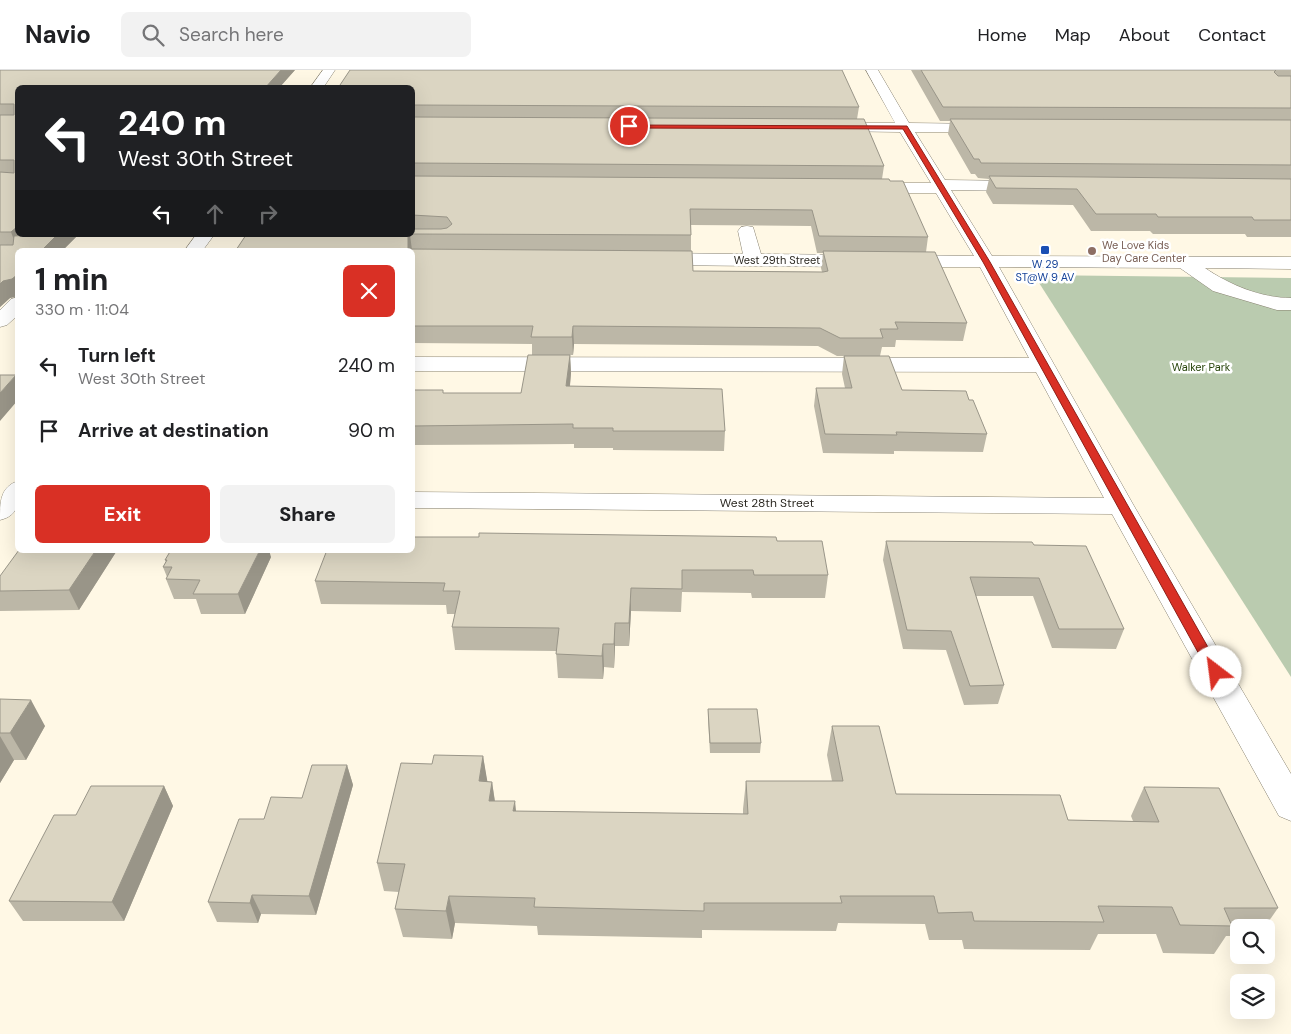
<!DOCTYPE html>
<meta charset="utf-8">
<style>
:root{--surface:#fff;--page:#f2f2f2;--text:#202124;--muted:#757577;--line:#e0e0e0;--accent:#d93025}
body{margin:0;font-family:"DM Sans",sans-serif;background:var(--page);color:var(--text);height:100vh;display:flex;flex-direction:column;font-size:19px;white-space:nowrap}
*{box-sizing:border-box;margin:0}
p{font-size:16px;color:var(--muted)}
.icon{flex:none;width:28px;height:28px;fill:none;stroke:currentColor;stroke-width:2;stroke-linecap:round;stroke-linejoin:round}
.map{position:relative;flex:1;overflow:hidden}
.panel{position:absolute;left:15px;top:178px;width:400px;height:305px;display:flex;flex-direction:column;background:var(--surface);border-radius:8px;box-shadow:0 5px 20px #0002}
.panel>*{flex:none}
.hud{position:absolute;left:15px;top:15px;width:400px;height:152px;border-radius:8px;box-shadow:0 5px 20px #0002;background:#202124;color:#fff;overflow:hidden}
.buttons{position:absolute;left:1230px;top:849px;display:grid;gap:10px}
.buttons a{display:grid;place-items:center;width:45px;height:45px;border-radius:8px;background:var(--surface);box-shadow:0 5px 20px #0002;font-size:25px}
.pin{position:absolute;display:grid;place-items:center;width:42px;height:42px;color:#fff;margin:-21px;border:2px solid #fff;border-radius:50%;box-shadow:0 1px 5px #0007}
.me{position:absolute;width:55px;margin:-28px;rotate:330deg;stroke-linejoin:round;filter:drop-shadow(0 0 4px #0008)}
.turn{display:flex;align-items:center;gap:18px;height:105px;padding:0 20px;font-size:22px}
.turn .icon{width:65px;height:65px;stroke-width:2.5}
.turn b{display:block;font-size:35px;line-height:42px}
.lanes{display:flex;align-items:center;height:48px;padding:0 20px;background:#0003;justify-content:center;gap:25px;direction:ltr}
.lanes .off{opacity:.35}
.round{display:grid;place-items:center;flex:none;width:52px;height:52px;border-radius:8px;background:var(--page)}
.summary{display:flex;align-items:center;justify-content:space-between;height:85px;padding:0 20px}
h1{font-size:30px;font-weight:800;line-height:38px}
.button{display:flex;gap:10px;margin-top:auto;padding:10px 20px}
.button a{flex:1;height:58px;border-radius:8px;background:var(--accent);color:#fff;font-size:20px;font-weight:800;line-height:58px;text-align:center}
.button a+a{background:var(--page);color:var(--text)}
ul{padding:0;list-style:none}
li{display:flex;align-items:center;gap:15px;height:65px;padding:0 20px}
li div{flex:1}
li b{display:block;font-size:19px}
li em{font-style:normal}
header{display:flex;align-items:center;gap:30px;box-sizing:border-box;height:70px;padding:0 25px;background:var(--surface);border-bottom:1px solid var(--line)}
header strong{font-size:24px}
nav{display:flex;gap:28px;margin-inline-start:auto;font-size:18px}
.search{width:350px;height:45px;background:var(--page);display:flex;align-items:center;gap:12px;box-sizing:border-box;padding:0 18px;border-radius:8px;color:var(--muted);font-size:19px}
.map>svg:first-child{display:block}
.green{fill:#bacbaf}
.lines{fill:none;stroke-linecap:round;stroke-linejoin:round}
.minor-casing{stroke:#888271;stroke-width:1}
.minor{fill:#fff;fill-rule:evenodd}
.wall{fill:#bcb7a7;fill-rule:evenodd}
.shaded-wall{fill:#999588}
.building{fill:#dbd5c2;stroke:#999588}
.route{fill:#d93025;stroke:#8d1f18}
.transit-dot{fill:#1a4fb4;stroke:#fff;stroke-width:2}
.education-dot{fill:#8d6e63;stroke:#fff;stroke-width:2}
.labels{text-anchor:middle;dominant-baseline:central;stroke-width:5;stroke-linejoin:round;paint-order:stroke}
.far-education-label{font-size:11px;fill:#785e54;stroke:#fff;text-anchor:start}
.far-street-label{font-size:11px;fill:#2b2821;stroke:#fff}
.far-transit-label{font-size:11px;fill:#164399;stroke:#fff}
.far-park-label{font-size:11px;fill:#29460d;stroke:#fff}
.street-label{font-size:12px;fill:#2b2821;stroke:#fff}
</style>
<header>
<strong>Navio</strong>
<div class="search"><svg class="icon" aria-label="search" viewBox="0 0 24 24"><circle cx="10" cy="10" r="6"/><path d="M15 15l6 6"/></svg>Search here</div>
<nav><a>Home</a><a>Map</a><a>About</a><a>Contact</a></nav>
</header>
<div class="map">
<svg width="1291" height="964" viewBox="0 0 1291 964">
<rect width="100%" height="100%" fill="#fff8e5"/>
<path class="green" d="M1034,205l257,3v399z"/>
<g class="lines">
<g class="minor-casing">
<path id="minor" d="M323,0h12l-12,18h-13z
M866,0h12l31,53 78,1 5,1 2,3 -2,3 -5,1h-72l30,48 78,1 6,2 2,3 -2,3 -6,2 -72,-1 41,66 299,1v12l-86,-1c25,17 56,30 86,30v12h-14l-64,-19 -33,-23 -181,-1 135,239 157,268v47l-12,-5 -167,-302 -700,-6v-16l692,6 -68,-126 -624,-1v-14l617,1 -49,-91h-77l-7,-2 -2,-4 2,-4 7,-2 71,1 -38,-63h-67l-6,-2 -2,-3 2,-3 6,-2h62l-31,-51 -70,-1 -5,-1 -2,-3 2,-3 5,-1h65z
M747,156l6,1 8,27 99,1 7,2 2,4 -2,4 -7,2 -205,-2 -7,-2 -2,-4 2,-4 7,-2 88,1 -5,-23 3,-4z
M196,165h18l-11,15h-18z
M18,227v18l-11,10 -7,2v-17l11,-11z
M18,411c0,19 3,34 -18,39 0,-18 0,-33 18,-39z"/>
</g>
<use href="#minor" class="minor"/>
</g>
<path class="wall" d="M0,0h295l-16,18h-261v147h60l-15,15h-45v46l-8,2 -10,9z
M911,0h380v167h-44l-2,-3h-92l-3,-3h-59l-18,-26 -80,-1 -7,-12 3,-13 -11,-1 -3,-4h-4l-23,-40 2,-13h-10z
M412,18l447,19 -2,12 27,47 -2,13 46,58 -2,15 41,71 -4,18 -67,-1 -1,7h-13l-2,9h-43l-19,-10 -244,-2 -1,11h-3l1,18 -1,13 155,45 -1,20 -111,-1v-2h-39v-4l-162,1v-55l32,3h77l11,-38v-11l-120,-1v-93l-162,-15h162zM691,155l120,1 6,27h6l-2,15 1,4 -129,-1 -2,-20z
M844,286l58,34 67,10 18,34 -4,18 -89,-1v3l-71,-1 -9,-47 2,-18h29l-3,-14z
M777,471l51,34 -3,23h-73l-1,-5 -69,-1 -1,20 -50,-1 -2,35h-14l-1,22 -10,-1 -1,12 -45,-1 -2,-27 -101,-1 -3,-23 3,-13h-8l-1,-9 -125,-1 -6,-23z
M886,471l148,4 90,84 -8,20 -64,-1 -19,-52h-57l28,89 -6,19 -34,1 -18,-55 -43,-1 -20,-89z
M116,482l-37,58 -79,1v-35z
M271,487l-26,57h-44l-5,-15h-22l-8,-20 1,-2 -4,-10 3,-5 -1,-2z
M0,629l45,27 -19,34h-12l-14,23z
M708,639l53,34 -1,10h-50l-2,-34z
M832,656l64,68 172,26 65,1 -2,-5 13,-29 134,121 -14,20h-25v8h-13l-12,18 -51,-1 -7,-19h-58l-8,16 -126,-1 -2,-9h-33l-4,-16 -87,-1 -2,8 -134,-1v8l-164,-3 -1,-9 -82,-3 -3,16 -49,-2 -8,-28 4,-17 -15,-1 -7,-28 55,-99 51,-8 4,26h5l3,19 21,10 227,3v-5l3,-28h86l-5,-26z
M347,695l6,20 -37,130 -55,-1 -3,9 -41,-1 -9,-20 56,-83 38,-21z
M164,716l9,20 -49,115h-101l-14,-20 67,-86z"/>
<path class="shaded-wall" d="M281,0h14l-16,18h-14z
M18,156v9h12l-13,13 -6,-16z
M57,165h21l-15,15h-21z
M408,165h2l2,15h-4z
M18,204v22l-8,2 -10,9v-23l3,-3z
M573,256l1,18 -1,11 -1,-18z
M570,285l1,18 -3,32 -2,-19z
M16,305l2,4v21l-18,21v-28z
M96,480h19l1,2 -37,58 -10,-20z
M260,480h9l2,7 -26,57 -7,-20z
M631,518v23l-2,35v-23z
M615,553v23l-1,22v-24z
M603,574l1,23 -1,12 -1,-23z
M31,630l14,26 -19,34 -16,-27z
M0,666l14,24 -14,23z
M483,686l5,29 -9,-4z
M347,695l6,20 -37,130 -7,-19z
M492,712l4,28 -7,-9z
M164,716l9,20 -49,115 -12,-19z
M515,731l3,29 -5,-19z
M252,825l9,19 -3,9 -8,-20z
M449,826l6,27 -3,16 -6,-28z"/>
<path class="building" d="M0,0h281l-16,18h-247v138l-7,6h-11v-60l14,1v-13h-14v-45h14v-11h-14z
M350,0h492l17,37 -447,-2v-17h-74z
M921,0h355l-2,2 4,4h13v32l-348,-1z
M412,47l452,2 20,47 -472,-3z
M950,49l341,1v45l-310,-2 -2,-4h-5z
M412,106l477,3 1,2h13l25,56 -109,-1 -7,-26 -122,-1 1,26 -279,-1v-5h29l6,-1 5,-4 -5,-7 -35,-2z
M989,106l302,3v41h-37l-2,-3h-94l-2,-3h-60l-19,-25 -81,-1z
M33,165h24l-15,15h-24v24l-6,5 -9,2 -3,3v-39h13l1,-9z
M246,165h162v14l284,2 1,20 130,1 5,-1 -5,-20 112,1 32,71 -72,-1 3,7h-18l3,9h-43l-20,-10 -247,-2 -1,11h-41l2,-11h-121v-76h-176z
M528,285h42l-4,31 156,3 3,42h-112v-3h-40v-4l-161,2v-36h31v3h78z
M844,286h45l13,34 64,1 3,9h4l14,34 -91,-2 1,3 -72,-1 -9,-46h36z
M0,305h16l-16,18z
M479,463l297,4 1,4h45l6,34h-74l-1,-5h-71v19l-51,-1 -2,35h-14l-1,21h-11l-1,12 -46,-2 3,-26 -107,-1 8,-36h-17l2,-8 -130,-2 12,-31h85v-13h67z
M886,471l146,1 2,3 52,1 38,83h-65l-20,-51 -69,-1 34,108 -34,1 -19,-55 -44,-1z
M19,480h77l-27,40 -69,1v-15z
M171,480h89l-22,44h-45l7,-14 -34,-1 6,-12h-9l4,-7h-2z
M0,629l31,1 -21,33h-10z
M708,639h49l4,34h-51z
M832,656h47l17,68 164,1 8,25 91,2 -15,-35 75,1 59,120h-54l8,18 -52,-1 -8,-18 -74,-1 6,16 -130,-1 -2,-9 -34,1 -4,-17h-94l2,7h-138v8l-170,-4 1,-9 -86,-2 -3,15 -51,-2 10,-45 -28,-1 24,-100 31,1 2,-9 49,1 -4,25 13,1 -3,19h26l-2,10 235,3 -2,-33h97z
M312,695h35l-38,131 -57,-1 -2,8 -42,-1 31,-83h25l7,-22 31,1z
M91,716h73l-52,116 -103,-1 45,-86h22z"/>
<path class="route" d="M627,55l280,1 83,136 232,410 -2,4h-9l-228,-414 -80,-133 -274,-1z"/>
<rect class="transit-dot" x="1040" y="175" width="10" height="10" rx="2.5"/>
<circle class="education-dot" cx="1092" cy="181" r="5"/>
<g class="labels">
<g class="far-education-label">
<text x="1102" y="175">We Love Kids<tspan x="1102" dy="13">Day Care Center</tspan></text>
</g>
<g class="far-street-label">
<text x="777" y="190">West 29th Street</text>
</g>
<g class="far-transit-label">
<text x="1045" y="194">W 29<tspan x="1045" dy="13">ST@W 9 AV</tspan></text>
</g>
<g class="far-park-label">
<text x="1201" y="297">Walker Park</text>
</g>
<g class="street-label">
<text x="767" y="433">West 28th Street</text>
</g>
</g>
</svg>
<div class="buttons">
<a><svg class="icon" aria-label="search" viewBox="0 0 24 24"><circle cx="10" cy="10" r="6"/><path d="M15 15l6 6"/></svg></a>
<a><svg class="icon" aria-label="layers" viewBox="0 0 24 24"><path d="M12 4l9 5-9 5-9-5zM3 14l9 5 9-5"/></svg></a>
</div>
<div class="pin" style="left:629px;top:56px;background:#d93025"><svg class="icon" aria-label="arrive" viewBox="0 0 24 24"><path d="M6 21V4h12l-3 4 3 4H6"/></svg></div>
<svg class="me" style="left:1216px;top:602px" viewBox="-20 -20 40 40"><circle r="19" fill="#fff"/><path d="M0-13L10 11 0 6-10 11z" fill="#d93025"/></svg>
<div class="hud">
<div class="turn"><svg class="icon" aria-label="left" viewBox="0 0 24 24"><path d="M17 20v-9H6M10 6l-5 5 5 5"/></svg><div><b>240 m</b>West 30th Street</div></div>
<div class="lanes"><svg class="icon" aria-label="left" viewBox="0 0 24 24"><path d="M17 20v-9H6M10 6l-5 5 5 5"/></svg><svg class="icon off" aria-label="ahead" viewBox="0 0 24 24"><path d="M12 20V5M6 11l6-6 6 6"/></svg><svg class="icon off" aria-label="right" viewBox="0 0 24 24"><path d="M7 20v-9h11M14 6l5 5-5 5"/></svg></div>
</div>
<section class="panel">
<div class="summary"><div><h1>1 min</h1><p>330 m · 11:04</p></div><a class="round" style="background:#d93025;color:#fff"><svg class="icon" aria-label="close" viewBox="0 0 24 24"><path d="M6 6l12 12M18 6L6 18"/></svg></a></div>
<ul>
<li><svg class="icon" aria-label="left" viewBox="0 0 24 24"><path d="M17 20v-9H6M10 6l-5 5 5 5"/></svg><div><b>Turn left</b><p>West 30th Street</p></div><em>240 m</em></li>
<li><svg class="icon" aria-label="arrive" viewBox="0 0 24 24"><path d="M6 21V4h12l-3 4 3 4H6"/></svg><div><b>Arrive at destination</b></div><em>90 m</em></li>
</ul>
<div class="button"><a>Exit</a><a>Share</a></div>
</section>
</div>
